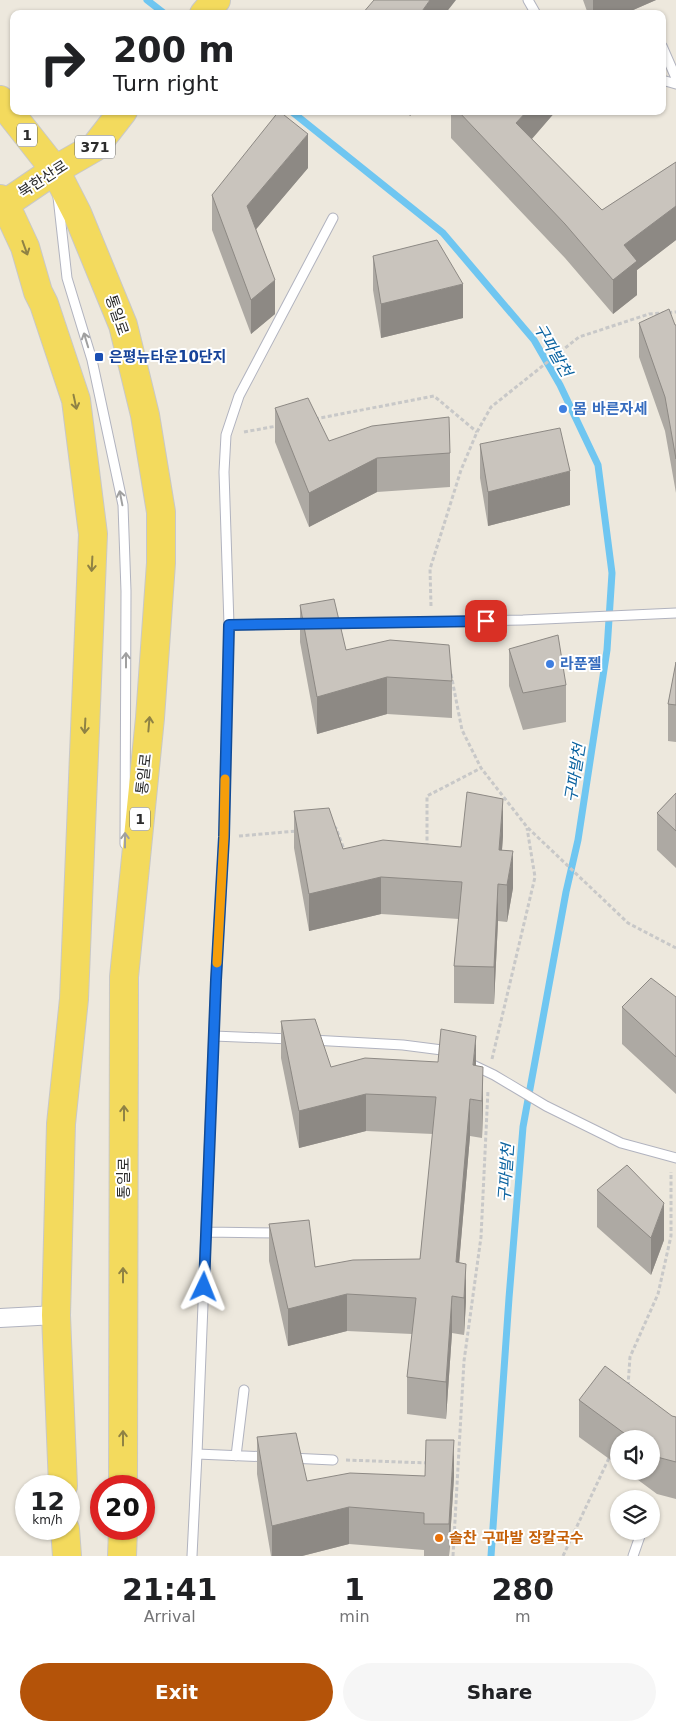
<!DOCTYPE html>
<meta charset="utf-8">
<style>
:root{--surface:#fff;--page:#f6f6f6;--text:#202124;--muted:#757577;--accent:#b45309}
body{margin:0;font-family:"DejaVu Sans","Noto Sans KR",sans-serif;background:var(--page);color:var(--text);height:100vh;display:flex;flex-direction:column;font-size:19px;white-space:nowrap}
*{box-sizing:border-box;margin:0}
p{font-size:16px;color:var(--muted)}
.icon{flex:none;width:28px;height:28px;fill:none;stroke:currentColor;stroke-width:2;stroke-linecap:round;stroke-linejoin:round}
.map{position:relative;height:1556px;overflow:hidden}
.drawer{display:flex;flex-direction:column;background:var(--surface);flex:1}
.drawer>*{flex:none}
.top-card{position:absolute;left:10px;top:10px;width:656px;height:105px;border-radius:10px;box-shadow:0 1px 4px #0004;background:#fff;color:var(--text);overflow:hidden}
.fabs{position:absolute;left:610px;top:1430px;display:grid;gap:10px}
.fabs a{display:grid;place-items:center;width:50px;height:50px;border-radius:50%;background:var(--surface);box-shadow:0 1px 4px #0004;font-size:25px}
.speed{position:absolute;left:15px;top:1475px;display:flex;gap:10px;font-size:25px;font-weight:700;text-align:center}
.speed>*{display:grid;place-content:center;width:65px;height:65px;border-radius:50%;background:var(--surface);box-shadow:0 1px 4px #0004;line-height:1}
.speed small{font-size:12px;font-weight:400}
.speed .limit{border:8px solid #d22;background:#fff;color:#111}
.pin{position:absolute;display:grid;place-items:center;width:42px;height:42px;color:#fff;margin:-21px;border-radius:10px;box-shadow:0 2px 8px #0006}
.me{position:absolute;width:55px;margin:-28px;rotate:2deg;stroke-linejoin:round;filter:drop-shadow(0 0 4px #0008)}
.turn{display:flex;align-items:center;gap:18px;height:105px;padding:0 20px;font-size:22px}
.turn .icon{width:65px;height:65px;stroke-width:2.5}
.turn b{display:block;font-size:35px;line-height:42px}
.eta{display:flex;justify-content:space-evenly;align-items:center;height:85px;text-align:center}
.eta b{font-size:30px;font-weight:700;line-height:35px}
.cta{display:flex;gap:10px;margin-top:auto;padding:10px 20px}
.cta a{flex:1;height:58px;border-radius:30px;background:var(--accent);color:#fff;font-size:20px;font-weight:700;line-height:58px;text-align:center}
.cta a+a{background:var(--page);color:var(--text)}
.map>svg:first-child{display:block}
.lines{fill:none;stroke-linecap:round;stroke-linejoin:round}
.stream{stroke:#6fc6f1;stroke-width:7}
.service-casing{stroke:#b1b3bf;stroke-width:11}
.minor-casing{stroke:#b1b3bf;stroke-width:20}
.primary-casing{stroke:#c8c8c8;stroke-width:30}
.path{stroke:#c8c8c8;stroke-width:3;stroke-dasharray:4 2.5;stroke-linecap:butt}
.service{stroke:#fff;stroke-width:9}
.minor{stroke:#fff;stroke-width:18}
.primary{stroke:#f3da5d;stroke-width:28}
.wall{fill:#ada9a3}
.shaded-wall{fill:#8d8984}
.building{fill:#c9c4bd;stroke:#8d8984}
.oneway{stroke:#8f8244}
.oneway2{stroke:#a0a0a0}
.route-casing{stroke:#114b97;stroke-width:12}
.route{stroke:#1a73e8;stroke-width:9}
.slow{stroke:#f59e0b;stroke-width:9}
.transit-dot{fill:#1a4fb4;stroke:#fff;stroke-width:2}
.shop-dot{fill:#3f7fe0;stroke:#fff;stroke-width:2}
.food-dot{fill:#e8710a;stroke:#fff;stroke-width:2}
.labels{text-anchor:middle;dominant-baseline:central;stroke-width:4;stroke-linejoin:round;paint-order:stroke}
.shield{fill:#fff;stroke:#6b6b6b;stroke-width:1}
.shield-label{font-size:14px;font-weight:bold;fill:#2b2b2b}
.street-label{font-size:15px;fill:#2b2b2b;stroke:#fff}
.transit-label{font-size:15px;font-weight:bold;fill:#164399;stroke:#fff;text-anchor:start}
.shop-label{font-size:15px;font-weight:bold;fill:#366cbe;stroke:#fff;text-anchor:start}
.food-label{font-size:15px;font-weight:bold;fill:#c56008;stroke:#fff;text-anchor:start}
.water-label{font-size:16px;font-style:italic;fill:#0b63a0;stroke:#fff}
</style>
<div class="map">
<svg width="676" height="1556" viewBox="0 0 676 1556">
<rect width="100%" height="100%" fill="#ede8dd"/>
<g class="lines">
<path class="stream" d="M147,0l18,14
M291,111l152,122 91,107 26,45 38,80 14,108 -5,77 -29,190 -12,52 -43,235 -14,171 -18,258"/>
<g class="service-casing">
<path id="service" d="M528,0l8,14
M662,46l14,32
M662,80l14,4
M58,197l9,81 25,82 31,145 3,86 -1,253
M328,624l195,-4 153,-7
M229,625l-5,-153 2,-37 13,-39 94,-178
M214,1036l77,3
M312,1040l91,5 39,5 8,4
M473,1065l21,10 52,31 75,37 55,15
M206,1232l74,1
M197,1454l73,3
M236,1456l8,-66
M290,1458l43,2
M192,1556l5,-102 19,-474 8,-143 5,-212 81,-1
M633,1556l7,-20"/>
</g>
<g class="minor-casing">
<path id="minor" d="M0,1318l56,-3"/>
</g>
<g class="primary-casing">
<path id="primary" d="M204,14l12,-14
M0,100l55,70 22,43 46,112 22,90 16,97v51l-11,155 -26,259 -1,509
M0,199l5,5 20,43 13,45 6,12 32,96 17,134 -19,465 -13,125 -5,191 7,171
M5,204l50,-34 40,-23 28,-36
M65,1529l2,27
M122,1556l1,-27"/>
</g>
<path class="path" d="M315,419l119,-23 43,36
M244,432l33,-6
M431,606l-1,-37 31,-99 16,-38 14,-25 88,-70 70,-23 27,-2
M451,674l11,56 19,38 46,59 101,96 48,25
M333,828h3l9,24
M239,836l58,-5
M427,847v-51l54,-28
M492,1059l43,-182 -8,-49
M628,1386l2,-29 28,-63 13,-58v-64
M346,1460l82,3
M453,1556l11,-195 17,-124 7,-147
M563,1556l46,-98"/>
<use href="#service" class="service"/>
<use href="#minor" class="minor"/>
<use href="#primary" class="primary"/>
</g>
<path class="wall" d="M583,0h73l-32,14h-36z
M405,111h9l-4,5z
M451,111h105l-24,28 70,71 74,-48v78l-39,30v25l-24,19 -48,-56 -114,-120z
M308,168l-52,61 19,85 -24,20 -39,-104v-35z
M373,256l90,62 -82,20 -8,-48z
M639,323l37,2v168l-11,-62 -26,-74z
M275,408l54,33 121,12v34l-73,5 -68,35 -34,-85z
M480,444l90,61 -82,21 -8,-48z
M300,605l46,45 106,31v37l-65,-4 -70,20 -17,-92z
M509,649l57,36v37l-43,8 -14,-44z
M676,662v80l-8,-1v-37z
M676,793v75l-19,-18v-37z
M294,811l49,38 118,-2 42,-11 -1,15 11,37 -6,34 -9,-1 -4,83 -40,-1v-37l5,-47 -78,-5 -72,17 -15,-83z
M676,997v97l-54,-50v-37z
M281,1021l50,46 145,-1 7,38 -1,34 -12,-2 -11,127 7,38 -2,34 -12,-2 -6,86 -39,-5v-37l5,-43 -65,-3 -59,15 -19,-85v-37l46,43 105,-8 13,-125 -67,-3 -67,17 -18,-90z
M597,1190l67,50 -13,35 -54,-48z
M579,1400l93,16 4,1v82l-19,-5 -31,-23h25v-32h-32v27l-40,-29z
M257,1437l50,44 147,-4 -5,79h-25v-6l-75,-6 -47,12h-31l-14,-82z"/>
<path class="shaded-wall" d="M430,0h26l-11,14h-25z
M593,0h63l-32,14h-31z
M410,111h4l-4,5z
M527,111h29l-40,46v-34z
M308,134v34l-61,72v-34z
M676,206v34l-39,30v25l-24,19v-34l11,-35z
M275,280v34l-24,20v-34z
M463,284v34l-82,20v-34z
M377,458v34l-68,35v-34z
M570,471v34l-82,21v-34z
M387,677v37l-70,20v-37z
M503,799v37l-4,51v-37z
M513,851v37l-6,34v-37z
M381,877v37l-72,17v-37z
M498,884v37l-4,83v-37z
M476,1036v37l-3,29v-37z
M483,1067v37l-1,34v-37z
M366,1094v37l-67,17v-37z
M470,1099v37l-14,163v-37z
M664,1203v37l-13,35v-37z
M466,1264v37l-2,34v-37z
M347,1294v37l-59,15v-37z
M452,1296v37l-6,86v-37z
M454,1440v37l-5,79v-32z
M349,1507v37l-47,12h-30v-30z"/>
<path class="building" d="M374,0h56l-10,14h-58z
M279,111l29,23 -61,72 28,74 -24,20 -39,-105z
M458,111h69l-11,12 86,87 74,-48v44l-52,39 13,16 -24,19 -48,-56z
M437,240l26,44 -82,20 -8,-48z
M669,309l6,16h1v134l-11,-62 -26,-74z
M308,398l21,43 43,-15 77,-9 1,36 -73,5 -68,35 -34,-85z
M560,428l10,43 -82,21 -8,-48z
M334,599l12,51 44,-10 59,5 3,36 -65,-4 -70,20 -17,-92z
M558,635l8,50 -43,8 -14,-44z
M676,662v43l-8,-1z
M467,792l36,7 -4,51 14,1 -6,34 -9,-1 -4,83 -40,-1 8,-84 -81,-5 -72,17 -15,-83 35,-3 14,41 40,-9 78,7z
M676,793v38l-19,-18z
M651,978l25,19v60l-54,-50z
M315,1019l16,48 34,-9 73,4 3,-33 35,7 -3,29 10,2 -1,34 -12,-2 -14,163 10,2 -2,34 -12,-2 -6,86 -39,-5 9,-79 -69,-4 -59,15 -19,-85 40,-4 6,47 38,-7 67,-1 16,-162 -70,-3 -67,17 -18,-90z
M627,1165l37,38 -13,35 -54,-48z
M605,1366l67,50 4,1v45l-19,-5 -6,-4v-14h-19l-53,-39z
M296,1433l11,48 43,-8 75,3 1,-36h28l-5,84h-25v-11l-75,-6 -77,19 -15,-89z"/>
<defs><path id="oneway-shaft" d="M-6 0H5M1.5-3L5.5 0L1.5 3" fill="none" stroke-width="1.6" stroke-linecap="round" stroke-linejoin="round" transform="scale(1.25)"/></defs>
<g class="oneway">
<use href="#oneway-shaft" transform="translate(25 248) rotate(70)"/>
<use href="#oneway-shaft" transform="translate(75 402) rotate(78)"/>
<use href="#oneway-shaft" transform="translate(92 564) rotate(93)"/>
<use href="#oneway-shaft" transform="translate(149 724) rotate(-85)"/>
<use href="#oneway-shaft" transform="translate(85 726) rotate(93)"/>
<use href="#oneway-shaft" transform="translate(124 1113) rotate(-90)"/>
<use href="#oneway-shaft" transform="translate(123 1275) rotate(-90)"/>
<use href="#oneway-shaft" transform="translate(123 1438) rotate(-90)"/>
</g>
<g class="oneway2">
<use href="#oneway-shaft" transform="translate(86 340) rotate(-107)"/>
<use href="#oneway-shaft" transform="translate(121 498) rotate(-101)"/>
<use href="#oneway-shaft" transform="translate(126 660) rotate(-90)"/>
<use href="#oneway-shaft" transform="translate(125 840) rotate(-90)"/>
</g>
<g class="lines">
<g class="route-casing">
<path id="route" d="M204,1287l12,-307 8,-143 5,-212 257,-4"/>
</g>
<use href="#route" class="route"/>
<path class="slow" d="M217,963l7,-126 1,-58"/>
</g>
<rect class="transit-dot" x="94" y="352" width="10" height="10" rx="2.5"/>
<g class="shop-dot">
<circle cx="563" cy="409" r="5"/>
<circle cx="550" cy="664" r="5"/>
</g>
<circle class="food-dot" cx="439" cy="1538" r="5"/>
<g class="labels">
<g class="shield">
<rect x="17" y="123.5" width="20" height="23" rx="4"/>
<rect x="75" y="135.5" width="40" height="23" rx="4"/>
<rect x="130" y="807.5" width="20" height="23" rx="4"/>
</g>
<g class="shield-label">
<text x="27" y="135">1</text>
<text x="95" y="147">371</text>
<text x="140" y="819">1</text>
</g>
<g class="street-label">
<text transform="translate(43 179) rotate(-33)">북한산로</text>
<text transform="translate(117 315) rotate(71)">통일로</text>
<text transform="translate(144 774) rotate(-84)">통일로</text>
<text transform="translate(124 1178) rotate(-90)">통일로</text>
</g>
<g class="transit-label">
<text x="109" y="357">은평뉴타운10단지</text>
</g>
<g class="shop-label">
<text x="573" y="409">몸 바른자세</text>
<text x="560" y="664">라푼젤</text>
</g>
<g class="food-label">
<text x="449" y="1538">솔찬 구파발 장칼국수</text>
</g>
<g class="water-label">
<text transform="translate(553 350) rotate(60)">구파발천</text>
<text transform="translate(575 773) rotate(-81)">구파발천</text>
<text transform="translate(506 1173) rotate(-86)">구파발천</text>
</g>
</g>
</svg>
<div class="fabs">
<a><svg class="icon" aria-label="sound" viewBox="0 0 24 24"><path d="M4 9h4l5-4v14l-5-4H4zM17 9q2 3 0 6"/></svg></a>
<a><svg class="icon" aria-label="layers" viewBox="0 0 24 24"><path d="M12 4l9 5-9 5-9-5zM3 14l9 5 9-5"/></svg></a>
</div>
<div class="speed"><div>12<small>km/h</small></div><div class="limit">20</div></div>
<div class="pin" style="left:486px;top:621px;background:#d93025"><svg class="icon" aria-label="arrive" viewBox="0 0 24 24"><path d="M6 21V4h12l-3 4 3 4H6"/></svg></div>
<svg class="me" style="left:204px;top:1287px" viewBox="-20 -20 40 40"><path d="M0-17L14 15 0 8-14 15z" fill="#1a73e8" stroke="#fff" stroke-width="4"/></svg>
<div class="top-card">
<div class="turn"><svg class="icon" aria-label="right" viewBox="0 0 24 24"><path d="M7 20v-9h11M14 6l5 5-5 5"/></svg><div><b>200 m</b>Turn right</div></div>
</div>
</div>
<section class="drawer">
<div class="eta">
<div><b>21:41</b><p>Arrival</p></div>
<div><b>1</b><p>min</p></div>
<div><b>280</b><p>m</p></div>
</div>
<div class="cta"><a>Exit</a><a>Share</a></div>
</section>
